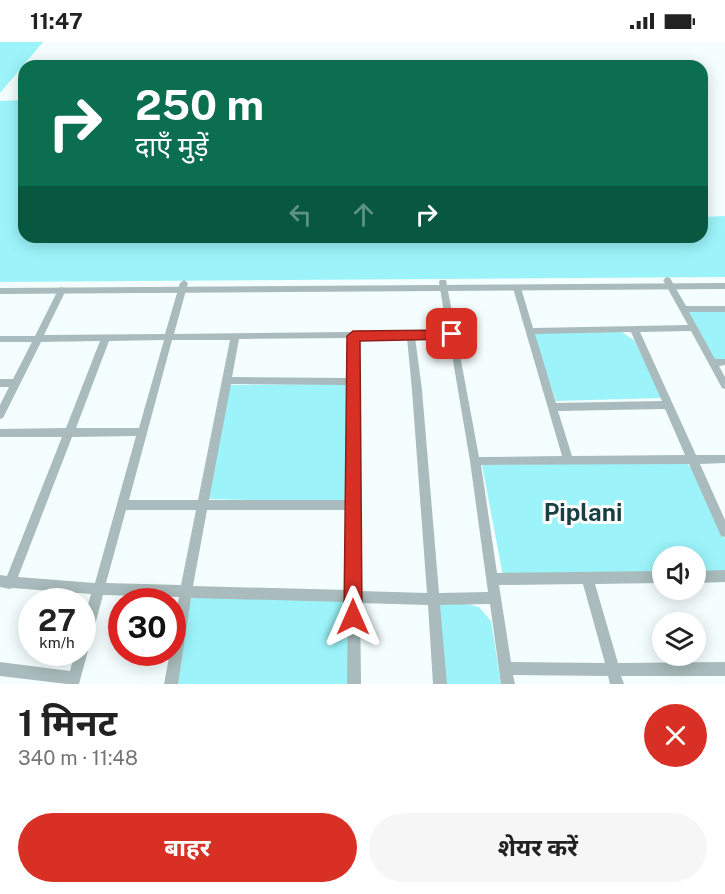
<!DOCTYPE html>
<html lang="hi">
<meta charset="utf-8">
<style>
:root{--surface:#fff;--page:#f6f6f6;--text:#222;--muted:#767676;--accent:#d93025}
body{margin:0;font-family:"Public Sans","Noto Sans Devanagari",sans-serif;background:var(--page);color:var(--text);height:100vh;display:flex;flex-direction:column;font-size:22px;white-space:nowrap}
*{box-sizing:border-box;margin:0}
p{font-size:20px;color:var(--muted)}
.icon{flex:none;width:33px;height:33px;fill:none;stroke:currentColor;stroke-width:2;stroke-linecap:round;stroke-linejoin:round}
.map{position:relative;height:642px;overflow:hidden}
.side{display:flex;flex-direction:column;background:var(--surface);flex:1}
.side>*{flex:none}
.guide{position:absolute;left:18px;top:18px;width:690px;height:183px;border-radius:18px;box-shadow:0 3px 15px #0003;background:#0b6e4f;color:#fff;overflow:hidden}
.buttons{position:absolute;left:652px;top:504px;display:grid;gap:12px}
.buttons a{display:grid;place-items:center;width:54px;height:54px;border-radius:50%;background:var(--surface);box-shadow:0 3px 15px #0003;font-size:30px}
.speed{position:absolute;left:18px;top:546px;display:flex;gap:12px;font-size:30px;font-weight:700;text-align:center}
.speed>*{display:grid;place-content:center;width:78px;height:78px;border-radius:50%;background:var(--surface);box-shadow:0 3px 15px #0003;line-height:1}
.speed small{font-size:15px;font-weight:400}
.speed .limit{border:9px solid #d22;background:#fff;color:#111}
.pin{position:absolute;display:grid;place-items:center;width:51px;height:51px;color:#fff;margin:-26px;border-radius:12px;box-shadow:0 3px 9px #0006}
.me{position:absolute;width:66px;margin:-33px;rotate:0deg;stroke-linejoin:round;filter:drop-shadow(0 0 4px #0008)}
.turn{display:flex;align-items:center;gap:21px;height:126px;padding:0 18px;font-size:27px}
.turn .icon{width:78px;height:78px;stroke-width:2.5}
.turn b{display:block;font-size:42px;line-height:51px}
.lanes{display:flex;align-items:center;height:57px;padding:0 18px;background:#0003;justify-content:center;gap:30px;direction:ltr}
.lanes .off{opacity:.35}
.round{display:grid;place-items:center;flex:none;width:63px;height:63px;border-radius:32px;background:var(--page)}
.summary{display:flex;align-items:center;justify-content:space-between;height:102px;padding:0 18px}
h1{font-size:36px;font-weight:700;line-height:45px}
.cta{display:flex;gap:12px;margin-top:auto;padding:12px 18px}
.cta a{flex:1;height:69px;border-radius:36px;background:var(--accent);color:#fff;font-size:24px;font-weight:700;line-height:69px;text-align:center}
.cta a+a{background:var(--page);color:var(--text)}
.status{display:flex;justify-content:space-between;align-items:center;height:42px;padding:0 30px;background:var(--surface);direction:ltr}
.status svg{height:16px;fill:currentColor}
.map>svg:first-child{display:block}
.green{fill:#9cf4fa}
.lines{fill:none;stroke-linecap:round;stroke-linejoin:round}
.minor{fill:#a9bbbc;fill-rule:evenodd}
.tertiary{fill:#a9bbbc;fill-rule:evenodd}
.route{fill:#d93025;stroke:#8d1f18;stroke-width:1.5}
.labels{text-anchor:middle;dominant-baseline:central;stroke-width:6;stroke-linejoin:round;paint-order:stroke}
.near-neighbourhood-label{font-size:24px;font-weight:bold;fill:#183f42;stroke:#fff}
</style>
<div class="status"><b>11:47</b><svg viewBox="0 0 49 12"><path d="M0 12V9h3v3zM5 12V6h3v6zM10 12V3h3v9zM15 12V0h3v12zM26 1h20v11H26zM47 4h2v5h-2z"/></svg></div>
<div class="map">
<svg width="725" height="642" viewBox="0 0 725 642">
<rect width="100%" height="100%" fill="#f5fefe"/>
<path class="green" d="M0,0h43l-43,51z
M24,58v137h678v-20l23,-1v61l-725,5v-181z
M688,269h37v49h-10z
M622,290l13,9 27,57 -106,3 -22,-66 5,-2z
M350,342l1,119 -142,-4 20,-114z
M686,420l8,10 31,67v34h-29v-17h-33v18l-160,2 -21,-111z
M191,554l156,4 3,84h-173z
M459,560l20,5 12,14 10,63h-58l-8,-81z"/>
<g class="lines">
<path class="minor" d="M667,235l3,1 16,28h39v6h-36l26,47h10v6l-6,1 6,11v12l-3,-1 -31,-57 -51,1 56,123h29v8l-25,1 25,56v17l-4,-1 -32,-72 -208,1 16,108 166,-2v12l-68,1 23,79 107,-1v14h-104l3,8h-14l-2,-8 -95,-1 2,9h-14l-11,-80 -50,1 7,79h-14l-5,-79 -68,-2 1,81h-14l1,-82 -157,-4 -13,86h-14l6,-32h2v-17l7,-38 -76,-2 -24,89h-12l-67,-8v-14l70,9 5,-19h7v-27l9,-31 -79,-6 -2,1 -10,-2v-12l7,1 55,-139h-62v-8l66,-1 34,-87 -59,1 -38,76 -3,1v-14l9,-18h-9v-8h13l19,-37h-32v-6h35l24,-48 3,-1 4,3 -22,45 121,-1 15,-51 4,-3 4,3 -14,51 273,-3 -8,-49 1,-2h6l33,177 83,-1 -49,-168 4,-3 4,3 12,40 155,-3 -25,-45zM631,290l31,69 -106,2 -21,-69zM415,295h34l21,124 18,131 -49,1 -17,-203zM349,296v40l-117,-1 7,-38zM357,296h50l5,52 15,203 -67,-2zM164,298l-25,88h-63l33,-87zM172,298h58l-32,160h-69zM231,342l117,1v115h-139zM665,367l20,46 -113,1 -14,-45zM136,394l-41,147 -77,-6 54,-140zM126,468h70l-15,75 -75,-2zM207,468h141v80l-155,-4zM583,542l22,79 -94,-1 -12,-77z
M725,528v12l-29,1v-12z"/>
<path class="tertiary" d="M725,241v6l-725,5v-6z"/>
</g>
<path class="route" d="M452,288l6,4 -6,5 -92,2 2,276 -2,7 -7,3 -7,-3 -2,-7 3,-281 6,-5z"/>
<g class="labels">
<g class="near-neighbourhood-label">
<text x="583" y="470">Piplani</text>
</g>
</g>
</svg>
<div class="buttons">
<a><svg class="icon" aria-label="sound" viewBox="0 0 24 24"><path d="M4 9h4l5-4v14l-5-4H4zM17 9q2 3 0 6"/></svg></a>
<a><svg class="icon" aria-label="layers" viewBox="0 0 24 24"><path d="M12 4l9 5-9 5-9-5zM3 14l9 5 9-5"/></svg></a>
</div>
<div class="speed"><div>27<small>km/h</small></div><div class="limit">30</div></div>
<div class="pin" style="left:452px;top:292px;background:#d93025"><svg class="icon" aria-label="arrive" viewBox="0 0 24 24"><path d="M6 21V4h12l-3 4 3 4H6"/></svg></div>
<svg class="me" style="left:353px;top:575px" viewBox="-20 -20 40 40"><path d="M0-17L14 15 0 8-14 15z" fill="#d93025" stroke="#fff" stroke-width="4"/></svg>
<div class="guide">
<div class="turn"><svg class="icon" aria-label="right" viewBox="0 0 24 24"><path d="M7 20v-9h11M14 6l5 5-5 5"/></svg><div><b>250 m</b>दाएँ मुड़ें</div></div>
<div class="lanes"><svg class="icon off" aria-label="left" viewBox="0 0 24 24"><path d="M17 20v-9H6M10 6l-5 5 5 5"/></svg><svg class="icon off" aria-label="ahead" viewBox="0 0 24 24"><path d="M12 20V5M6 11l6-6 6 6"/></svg><svg class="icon" aria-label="right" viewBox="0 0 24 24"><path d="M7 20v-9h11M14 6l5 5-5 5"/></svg></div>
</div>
</div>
<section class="side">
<div class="summary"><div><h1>1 मिनट</h1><p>340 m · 11:48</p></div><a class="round" style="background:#d93025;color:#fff"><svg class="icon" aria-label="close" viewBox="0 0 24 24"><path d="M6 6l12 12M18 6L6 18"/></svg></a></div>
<div class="cta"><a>बाहर</a><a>शेयर करें</a></div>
</section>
